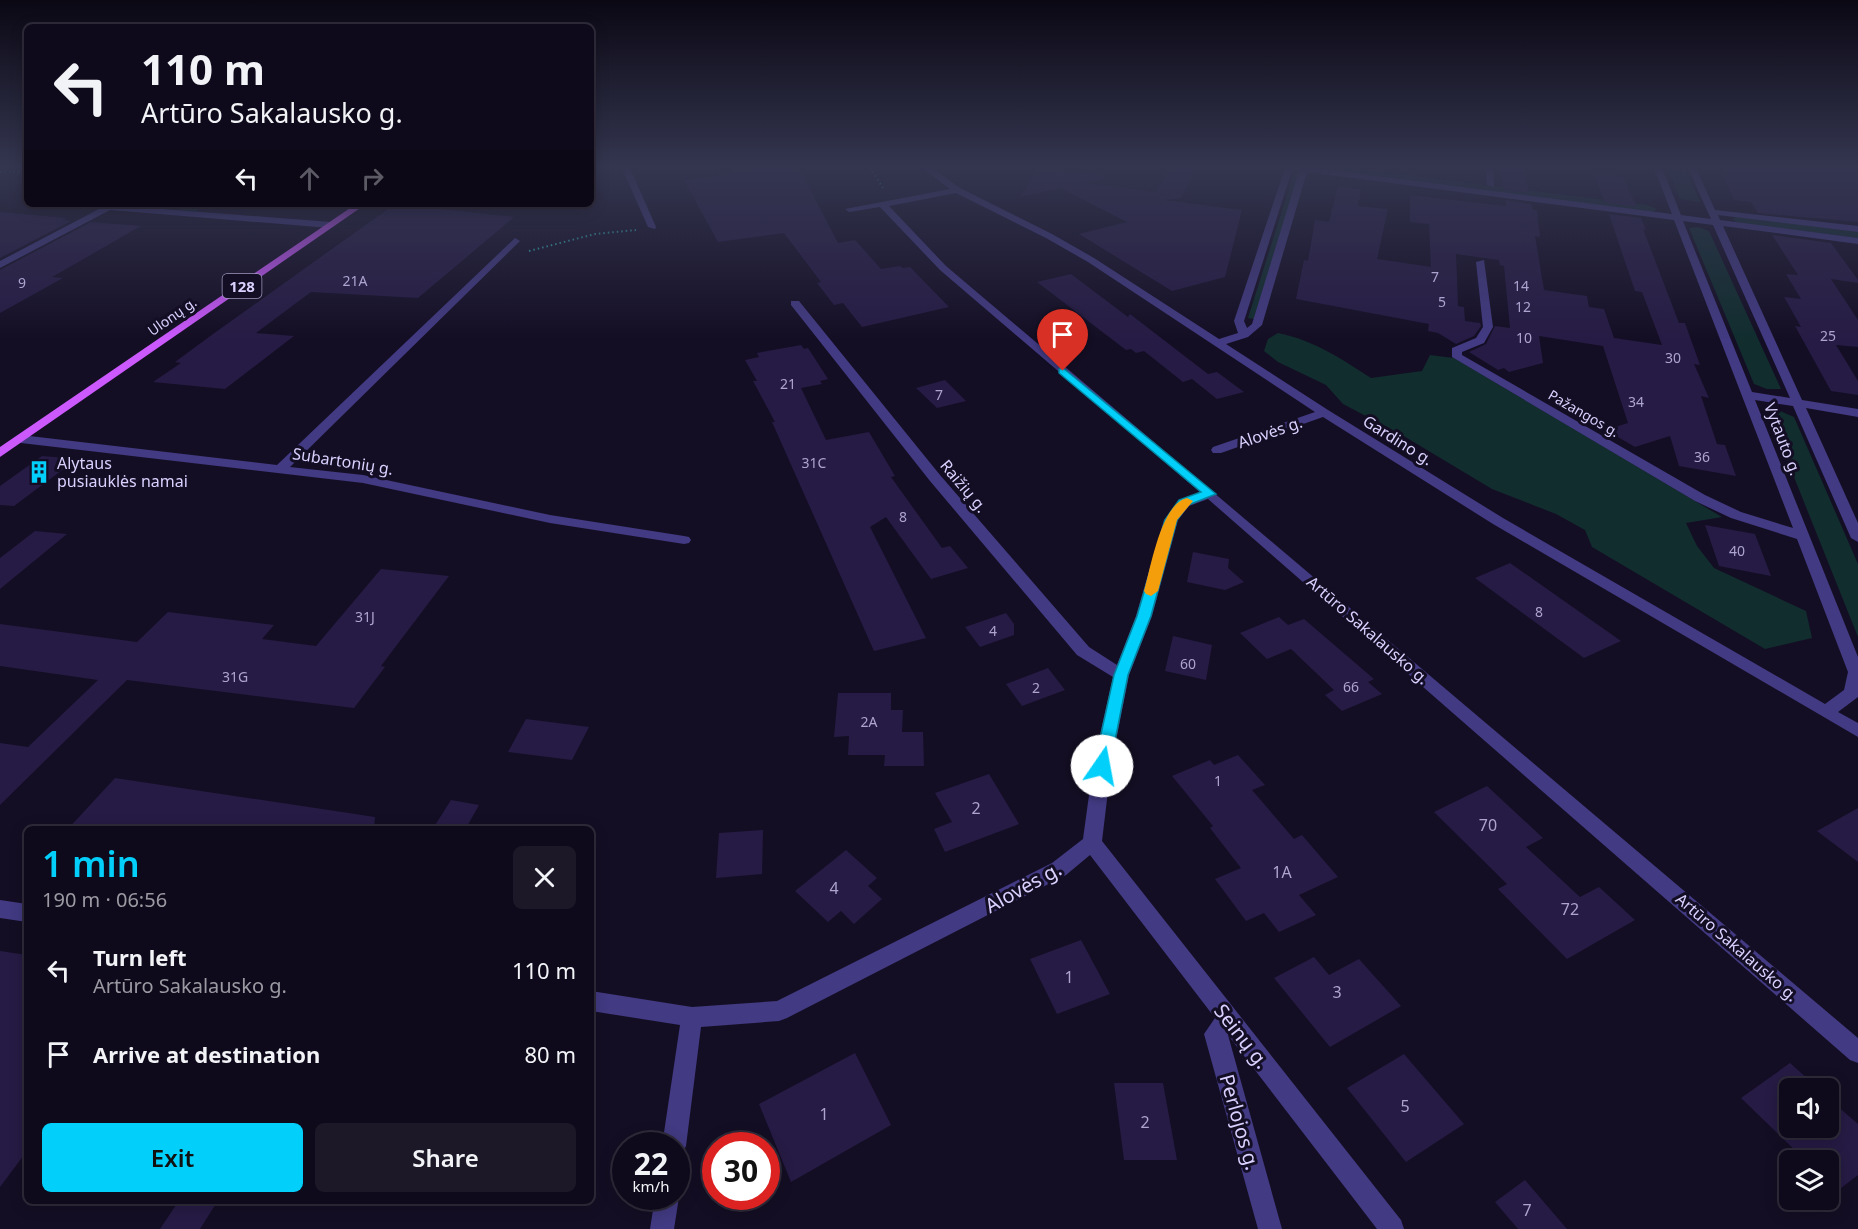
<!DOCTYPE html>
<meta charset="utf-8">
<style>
:root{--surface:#0f0a1b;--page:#1d1828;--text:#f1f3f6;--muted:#9b9aa3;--line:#2f2b3a;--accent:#02cffa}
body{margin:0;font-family:"Noto Sans",sans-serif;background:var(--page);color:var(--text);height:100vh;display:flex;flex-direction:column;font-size:22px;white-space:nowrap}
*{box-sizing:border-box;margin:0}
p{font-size:20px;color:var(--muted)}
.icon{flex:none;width:33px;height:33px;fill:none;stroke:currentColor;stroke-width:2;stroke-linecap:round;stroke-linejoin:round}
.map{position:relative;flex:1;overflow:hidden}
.sheet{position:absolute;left:24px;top:826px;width:570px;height:378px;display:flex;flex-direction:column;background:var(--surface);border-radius:9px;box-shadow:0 3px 15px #0003,0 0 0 2px var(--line)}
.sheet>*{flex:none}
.banner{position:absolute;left:24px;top:24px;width:570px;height:183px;border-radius:9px;box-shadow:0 3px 15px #0003,0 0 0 2px var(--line);background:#0f0a1b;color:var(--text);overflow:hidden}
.fabs{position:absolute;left:1779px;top:1078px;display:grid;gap:12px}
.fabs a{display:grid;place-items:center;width:60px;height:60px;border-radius:9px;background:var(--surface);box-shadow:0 3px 15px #0003,0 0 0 2px var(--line);font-size:30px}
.speed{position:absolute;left:612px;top:1132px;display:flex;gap:12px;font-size:30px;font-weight:700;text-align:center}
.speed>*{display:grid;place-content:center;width:78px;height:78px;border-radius:50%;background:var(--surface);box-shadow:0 3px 15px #0003,0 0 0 2px var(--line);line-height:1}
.speed small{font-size:15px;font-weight:400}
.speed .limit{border:9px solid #d22;background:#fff;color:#111}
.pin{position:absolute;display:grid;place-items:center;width:51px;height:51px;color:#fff;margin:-62px -26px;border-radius:50% 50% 50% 0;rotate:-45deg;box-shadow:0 0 6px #0007}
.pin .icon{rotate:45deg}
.me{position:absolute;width:66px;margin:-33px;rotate:12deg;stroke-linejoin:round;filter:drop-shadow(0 0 4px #0008)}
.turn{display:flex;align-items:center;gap:21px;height:126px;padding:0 18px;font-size:27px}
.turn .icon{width:78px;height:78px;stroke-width:2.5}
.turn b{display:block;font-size:42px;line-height:51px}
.lanes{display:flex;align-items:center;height:57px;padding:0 18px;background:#0003;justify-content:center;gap:30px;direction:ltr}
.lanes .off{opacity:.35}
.round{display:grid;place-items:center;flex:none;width:63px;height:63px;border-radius:9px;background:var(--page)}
.overview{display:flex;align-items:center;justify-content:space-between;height:102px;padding:0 18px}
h1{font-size:36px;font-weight:600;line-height:45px;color:var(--accent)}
.button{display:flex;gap:12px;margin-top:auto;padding:12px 18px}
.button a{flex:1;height:69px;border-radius:9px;background:var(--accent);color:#111;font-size:24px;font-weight:600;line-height:69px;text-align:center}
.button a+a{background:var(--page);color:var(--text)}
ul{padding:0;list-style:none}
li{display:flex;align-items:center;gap:18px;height:84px;padding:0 18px}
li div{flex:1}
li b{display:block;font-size:22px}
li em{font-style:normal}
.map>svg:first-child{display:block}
.green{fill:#112d2e}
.building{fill:#261b44}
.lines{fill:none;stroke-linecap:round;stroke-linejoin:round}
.path{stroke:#30b3b4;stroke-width:2;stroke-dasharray:1.5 3;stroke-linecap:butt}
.minor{fill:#423a82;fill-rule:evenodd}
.primary{fill:#cc59fe;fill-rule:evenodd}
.route{fill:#02cffa;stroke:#0187a2;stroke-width:1.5}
.slow{fill:#f59e0b}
.labels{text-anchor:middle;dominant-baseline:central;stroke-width:6;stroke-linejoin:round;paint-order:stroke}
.number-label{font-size:14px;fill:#ada4d0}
.far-street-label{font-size:14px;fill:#dad1ff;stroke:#140e24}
.shield{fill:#140e24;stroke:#9f96bd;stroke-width:1.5}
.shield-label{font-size:15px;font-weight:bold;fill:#dad1ff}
.street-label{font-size:16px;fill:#dad1ff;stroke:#140e24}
.poi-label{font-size:16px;fill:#dad1ff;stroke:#140e24;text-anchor:start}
.near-number-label{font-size:16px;fill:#ada4d0}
.near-street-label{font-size:20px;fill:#dad1ff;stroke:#140e24}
</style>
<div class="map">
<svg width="1858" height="1229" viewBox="0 0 1858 1229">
<rect width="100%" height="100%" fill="#140e24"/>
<path class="green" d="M1323,168h26l298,37 10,4 -4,3 -326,-41z
M1667,168h18l15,34 -20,-3z
M1294,173h5l-45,146 -6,-1z
M118,204h91l-13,7z
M1737,217l121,15v6l-119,-15 -7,-4z
M1698,227l11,4 72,158h-14l-13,-5 -65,-156z
M1278,333c35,7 64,26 93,45l51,-7 8,-16 24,3 268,159 -36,6 11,23 17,22 92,43 6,27 -47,11 -173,-102 -7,-17 -29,-16 -64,-25 -90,-54 -59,-31 -17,-19 -48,-23 -14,-11 4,-12z
M1770,410l10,1 14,6 64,147v73l-90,-225z"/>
<path class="building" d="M752,168h47l39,75 17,-3 26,29 19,-3 3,2 7,-1 39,40 -87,20 -19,-24 -9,2 -17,-22 4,-1 -37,-49 -66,9 -34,-62 49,-6 -1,-4z
M1038,168l66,7v4l-20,4 72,9 14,-24h27l-16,30 -17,2 78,10 -17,67 -53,14 -93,-57 48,-12 -67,-34 -40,9z
M1500,168h24l5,25 -25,-3z
M1720,168h138v54l-100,-9 -7,-11 -17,-2z
M1594,174l29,3 14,30 -32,-4z
M1338,186l23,3 -3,17 30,3 -11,50 54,8 -2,-43 -19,-2v-27l96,11 -1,-6 26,4 2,6h4l3,27 -5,-1 9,54 43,6 2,11 15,2 10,29 48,7 -20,-53 -7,-1 -26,-77 32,4 5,12 -3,-1 36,94h6l15,42 -6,-1 15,34 -8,-2 16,48 8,1 11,31 -57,-10 -9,-30 -35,11 -29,-17 22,-7 -25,-77 -64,-10 4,27 -34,9 -5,-4 -6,2 -29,-18 17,-8 9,-18 15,2 -6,-62 -4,-1 -1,-5 -43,-6 2,52 6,1 1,14 15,2 1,3 -7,10 -18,8 -18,-11 -10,-2 1,-7 -133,-25 8,-39 4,1 7,-41 14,2z
M395,204l119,13 -96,81 -107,-6 -55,41 38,3 -69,53 -72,-7 28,-19 -6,-1 38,-28z
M0,212l67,6 -5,2 9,1 -71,37z
M91,222l50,4 -89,51 11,1 -63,35v-43z
M1772,235l59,8 27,37v3l-27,-4 27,41v27l-22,-2 22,36v14l-27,-4 -36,-65 6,1 -17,-30 17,2 -15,-25 12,1z
M1071,274l57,43 2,-3 78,60 9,-2 27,20 -27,7 -25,-20 -9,3 -39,-31 -8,2 -5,-4 -5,1 -89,-68z
M801,345l3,4 4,-1 20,31 -8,2 2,3 -21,4 25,52 43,-8 26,44 -4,1 51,71 8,-2 18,22 -37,11 -45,-62 -16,10 56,111 -52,13 -102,-229h3l-22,-41h4l-12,-21 14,-3 -2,-4z
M945,380l21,21 -29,7 -21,-20z
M42,456l35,3 -63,47 -14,-1v-19z
M1705,525l50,9 16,42 -52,-10z
M35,531l32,3 -67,55v-31z
M1193,552l36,7 -1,9 16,14 -19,8 -38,-8z
M1510,563l111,78 -37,17 -109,-80z
M381,569l68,7 -68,90 4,1 -31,41 -227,-28 -127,125v-62l28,4 70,-67 -98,-14v-42l137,18 31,-30 106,13 -12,14 54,7z
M1006,613l8,11v11l-34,12 -15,-20z
M1279,617l9,8 16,-6 70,60 -6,3 14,12 -40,17 -17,-16 9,-5 -43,-41 -24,10 -27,-26z
M1173,636l39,9 -6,35 -41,-9z
M1048,668l17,22 -43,16 -16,-22z
M838,693h53v17h12l-1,22h21l1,34h-40l1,-11h-37l1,-19 -15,1z
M526,719l63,8 -17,33 -64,-8z
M1238,755l27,30 -13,5 42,49 8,-4 36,42 -39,18 17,20 -37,17 -15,-19 -18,8 -31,-42 26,-11 -31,-40 3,-2 -41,-50 38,-16 4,5z
M989,774l30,50 -74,28 -11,-23 18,-7 -17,-29z
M115,778l260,39 -1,13h-307z
M1487,786l56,52 -17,9 54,50 19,-10 36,33 -68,39 -69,-70 9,-5 -73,-72z
M451,800l28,5 -14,25h-33z
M1858,808v54l-41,-31z
M763,830l-1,44 -46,4 3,-45z
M846,850l31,28 -9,8 14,13 -28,25 -13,-13 -13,11 -33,-31z
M1081,940l29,54 -53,20 -27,-55z
M0,951l27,4v196l-27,36z
M1314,957l15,18 30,-16 42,47 -71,41 -56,-69z
M855,1053l36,72 -100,57 -32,-78z
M1404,1054l60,70 -58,38 -59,-74z
M1790,1063l29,26h-29v39h38v-30l30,26v51l-30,23v-37h-22l-65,-63z
M1114,1083h49l14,77h-53z
M1525,1180l42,49h-49l-23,-27z
M178,1202h39l-17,27h-40z"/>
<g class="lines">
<path class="path" d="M870,168l13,20
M0,172h27
M529,251l66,-17 41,-4"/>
<path class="minor" d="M622,168h8l26,59 -1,2 -7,-2z
M922,168h10l28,20 92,46 42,24 125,81 19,-6 -4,-12 51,-153h30l357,46 -18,-46h8l19,47 30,4 -23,-51h8l19,42 143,16v6l-140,-17 2,5 138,18v6l-135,-18 79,174 56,9v8l-52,-9 52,115v19l-7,-4 -58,-132 -38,-6 103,257v40l-20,15 20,11v14l-365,-213 -170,-107 -102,36h-8l-2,-3 2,-3 102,-35 -227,-150 -42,-24 -90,-45 -67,13 57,60 912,772v25l-8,-3 -642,-561 -19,7 -11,14 -26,96 -23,59 -18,91 -9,75 299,379 3,9h-27l-149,-194 54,194h-24l-54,-195 11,-16 -125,-163 -24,20 -279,143 -8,3 -78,6 -15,119 -4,8 -6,3v-11h-14l18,-121 -89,-14v-20l101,16 85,-6 275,-138 31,-24 10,-73 20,-89 -36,-22 -147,-174 -139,-176v-4h8l141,174 149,172 28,18 19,-49 28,-96 15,-20 22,-7 -261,-223 -60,-63 -31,5 -4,-3 105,-20zM1292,170l7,1 -47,153 -5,4 -3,-7zM1307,172l367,48 119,308 -52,-16 -36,-17 -243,-140v-3l22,-9 9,-16 -9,-67 -8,2 7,65 -7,11 -24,10v9l243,144 36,17 66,21 51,133 -4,18 -19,14 -322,-186 -175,-108 -102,-66 22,-7 14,-12zM1683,221l30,4 77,173 -38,-6z
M1485,168h8l1,19 -7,-2z
M61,204h37l233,18 4,3 -4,3 -221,-18 -110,58v-7l99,-52 -34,-2z
M515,238l5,3 -2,2 -228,224 73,8 187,40 134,21 5,1 2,3 -2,3 -5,1 -134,-21 -187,-40 -342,-40 -6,-4 6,-4 256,30z
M0,900l27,4v18l-27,-4z
M676,1191l3,6 -5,32h-24l5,-32h21z"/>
<path class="primary" d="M356,204h10l-366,253v-10z"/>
</g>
<linearGradient id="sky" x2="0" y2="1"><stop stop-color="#0b0814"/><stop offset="0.49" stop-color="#343650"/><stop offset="1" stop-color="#343650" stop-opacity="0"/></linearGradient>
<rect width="1858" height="340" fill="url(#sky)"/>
<path class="route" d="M1063,368l153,126 -28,11 -11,15 -26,96 -23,59 -18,91 -3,4 -5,2 -6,-2 -2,-4 20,-91 23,-59 28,-96 14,-20 22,-8 -142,-119v-4z"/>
<path class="slow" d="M1187,498l6,3 -16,19 -19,71 -7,5 -5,-2 -2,-3c7,-24 17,-87 43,-93z"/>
<defs>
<g id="building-bare" transform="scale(1.8)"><path d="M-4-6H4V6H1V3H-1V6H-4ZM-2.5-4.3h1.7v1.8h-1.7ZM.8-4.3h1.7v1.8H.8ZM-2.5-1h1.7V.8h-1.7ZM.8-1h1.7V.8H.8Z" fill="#02cffa" stroke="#140e24" stroke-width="2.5" paint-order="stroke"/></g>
</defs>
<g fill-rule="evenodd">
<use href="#building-bare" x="39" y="472"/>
</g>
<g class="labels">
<g class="number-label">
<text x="1435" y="276">7</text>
<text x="355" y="280">21A</text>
<text x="22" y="282">9</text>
<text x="1521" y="285">14</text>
<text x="1442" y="301">5</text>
<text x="1523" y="306">12</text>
<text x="1828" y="335">25</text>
<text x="1524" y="337">10</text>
<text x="1673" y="357">30</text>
<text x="788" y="383">21</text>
<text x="939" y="394">7</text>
<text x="1636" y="401">34</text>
<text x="1702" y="456">36</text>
<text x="814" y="462">31C</text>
<text x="903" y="516">8</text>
<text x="1737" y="550">40</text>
<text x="1539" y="611">8</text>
<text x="365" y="616">31J</text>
<text x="993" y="630">4</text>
<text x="1188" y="663">60</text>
<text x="235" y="676">31G</text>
<text x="1351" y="686">66</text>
<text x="1036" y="687">2</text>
<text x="869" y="721">2A</text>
<text x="1218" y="780">1</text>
</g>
<g class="far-street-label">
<text transform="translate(172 316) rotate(-35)">Ulonų g.</text>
<text transform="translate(1584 413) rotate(30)">Pažangos g.</text>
</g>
<rect class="shield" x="222.5" y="274" width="39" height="24" rx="4.5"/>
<g class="shield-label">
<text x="242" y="286">128</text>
</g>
<g class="street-label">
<text transform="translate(1270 432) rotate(-19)">Alovės g.</text>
<text transform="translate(1783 439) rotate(69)">Vytauto g.</text>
<text transform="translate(1398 440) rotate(32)">Gardino g.</text>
<text transform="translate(343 461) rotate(9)">Subartonių g.</text>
<text transform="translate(964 486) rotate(50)">Raižių g.</text>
<text transform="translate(1368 630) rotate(41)">Artūro Sakalausko g.</text>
<text transform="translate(1737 947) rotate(41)">Artūro Sakalausko g.</text>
</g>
<g class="poi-label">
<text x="57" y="463">Alytaus<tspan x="57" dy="18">pusiauklės namai</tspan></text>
</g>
<g class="near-number-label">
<text x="976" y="808">2</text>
<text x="1488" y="825">70</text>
<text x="1282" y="872">1A</text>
<text x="834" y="888">4</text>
<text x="1570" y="909">72</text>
<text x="1069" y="977">1</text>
<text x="1337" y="992">3</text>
<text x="1405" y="1106">5</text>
<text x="824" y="1114">1</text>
<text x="1145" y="1122">2</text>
<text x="1527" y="1210">7</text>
</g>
<g class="near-street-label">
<text transform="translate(1023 887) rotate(-29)">Alovės g.</text>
<text transform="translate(1242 1036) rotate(52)">Seinų g.</text>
<text transform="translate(1240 1122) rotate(74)">Perlojos g.</text>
</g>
</g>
</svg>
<div class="fabs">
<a><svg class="icon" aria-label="sound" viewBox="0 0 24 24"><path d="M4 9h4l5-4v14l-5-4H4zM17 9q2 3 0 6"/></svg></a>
<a><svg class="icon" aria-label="layers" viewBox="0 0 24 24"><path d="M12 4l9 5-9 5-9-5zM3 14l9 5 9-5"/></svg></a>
</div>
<div class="speed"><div>22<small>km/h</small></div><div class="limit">30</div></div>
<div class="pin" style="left:1063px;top:371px;background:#d93025"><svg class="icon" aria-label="arrive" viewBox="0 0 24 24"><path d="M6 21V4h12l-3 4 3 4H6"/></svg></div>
<svg class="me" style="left:1102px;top:766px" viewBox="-20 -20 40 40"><circle r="19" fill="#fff"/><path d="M0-13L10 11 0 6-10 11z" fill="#02cffa"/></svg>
<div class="banner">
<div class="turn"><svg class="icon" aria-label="left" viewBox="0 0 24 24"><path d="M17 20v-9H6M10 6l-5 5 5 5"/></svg><div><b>110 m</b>Artūro Sakalausko g.</div></div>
<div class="lanes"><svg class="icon" aria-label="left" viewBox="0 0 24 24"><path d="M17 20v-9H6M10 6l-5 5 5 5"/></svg><svg class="icon off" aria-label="ahead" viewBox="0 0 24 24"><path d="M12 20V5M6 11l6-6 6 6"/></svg><svg class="icon off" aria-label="right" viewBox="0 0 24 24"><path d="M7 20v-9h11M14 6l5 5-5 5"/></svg></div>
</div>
<section class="sheet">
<div class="overview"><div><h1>1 min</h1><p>190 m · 06:56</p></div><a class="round"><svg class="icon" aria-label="close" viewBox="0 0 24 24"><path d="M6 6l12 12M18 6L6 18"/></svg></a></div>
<ul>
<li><svg class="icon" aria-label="left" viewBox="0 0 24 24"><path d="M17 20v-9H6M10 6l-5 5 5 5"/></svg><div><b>Turn left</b><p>Artūro Sakalausko g.</p></div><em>110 m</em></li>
<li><svg class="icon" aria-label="arrive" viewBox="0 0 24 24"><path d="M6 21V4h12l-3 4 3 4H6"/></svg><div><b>Arrive at destination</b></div><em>80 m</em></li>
</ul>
<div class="button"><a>Exit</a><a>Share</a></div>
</section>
</div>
